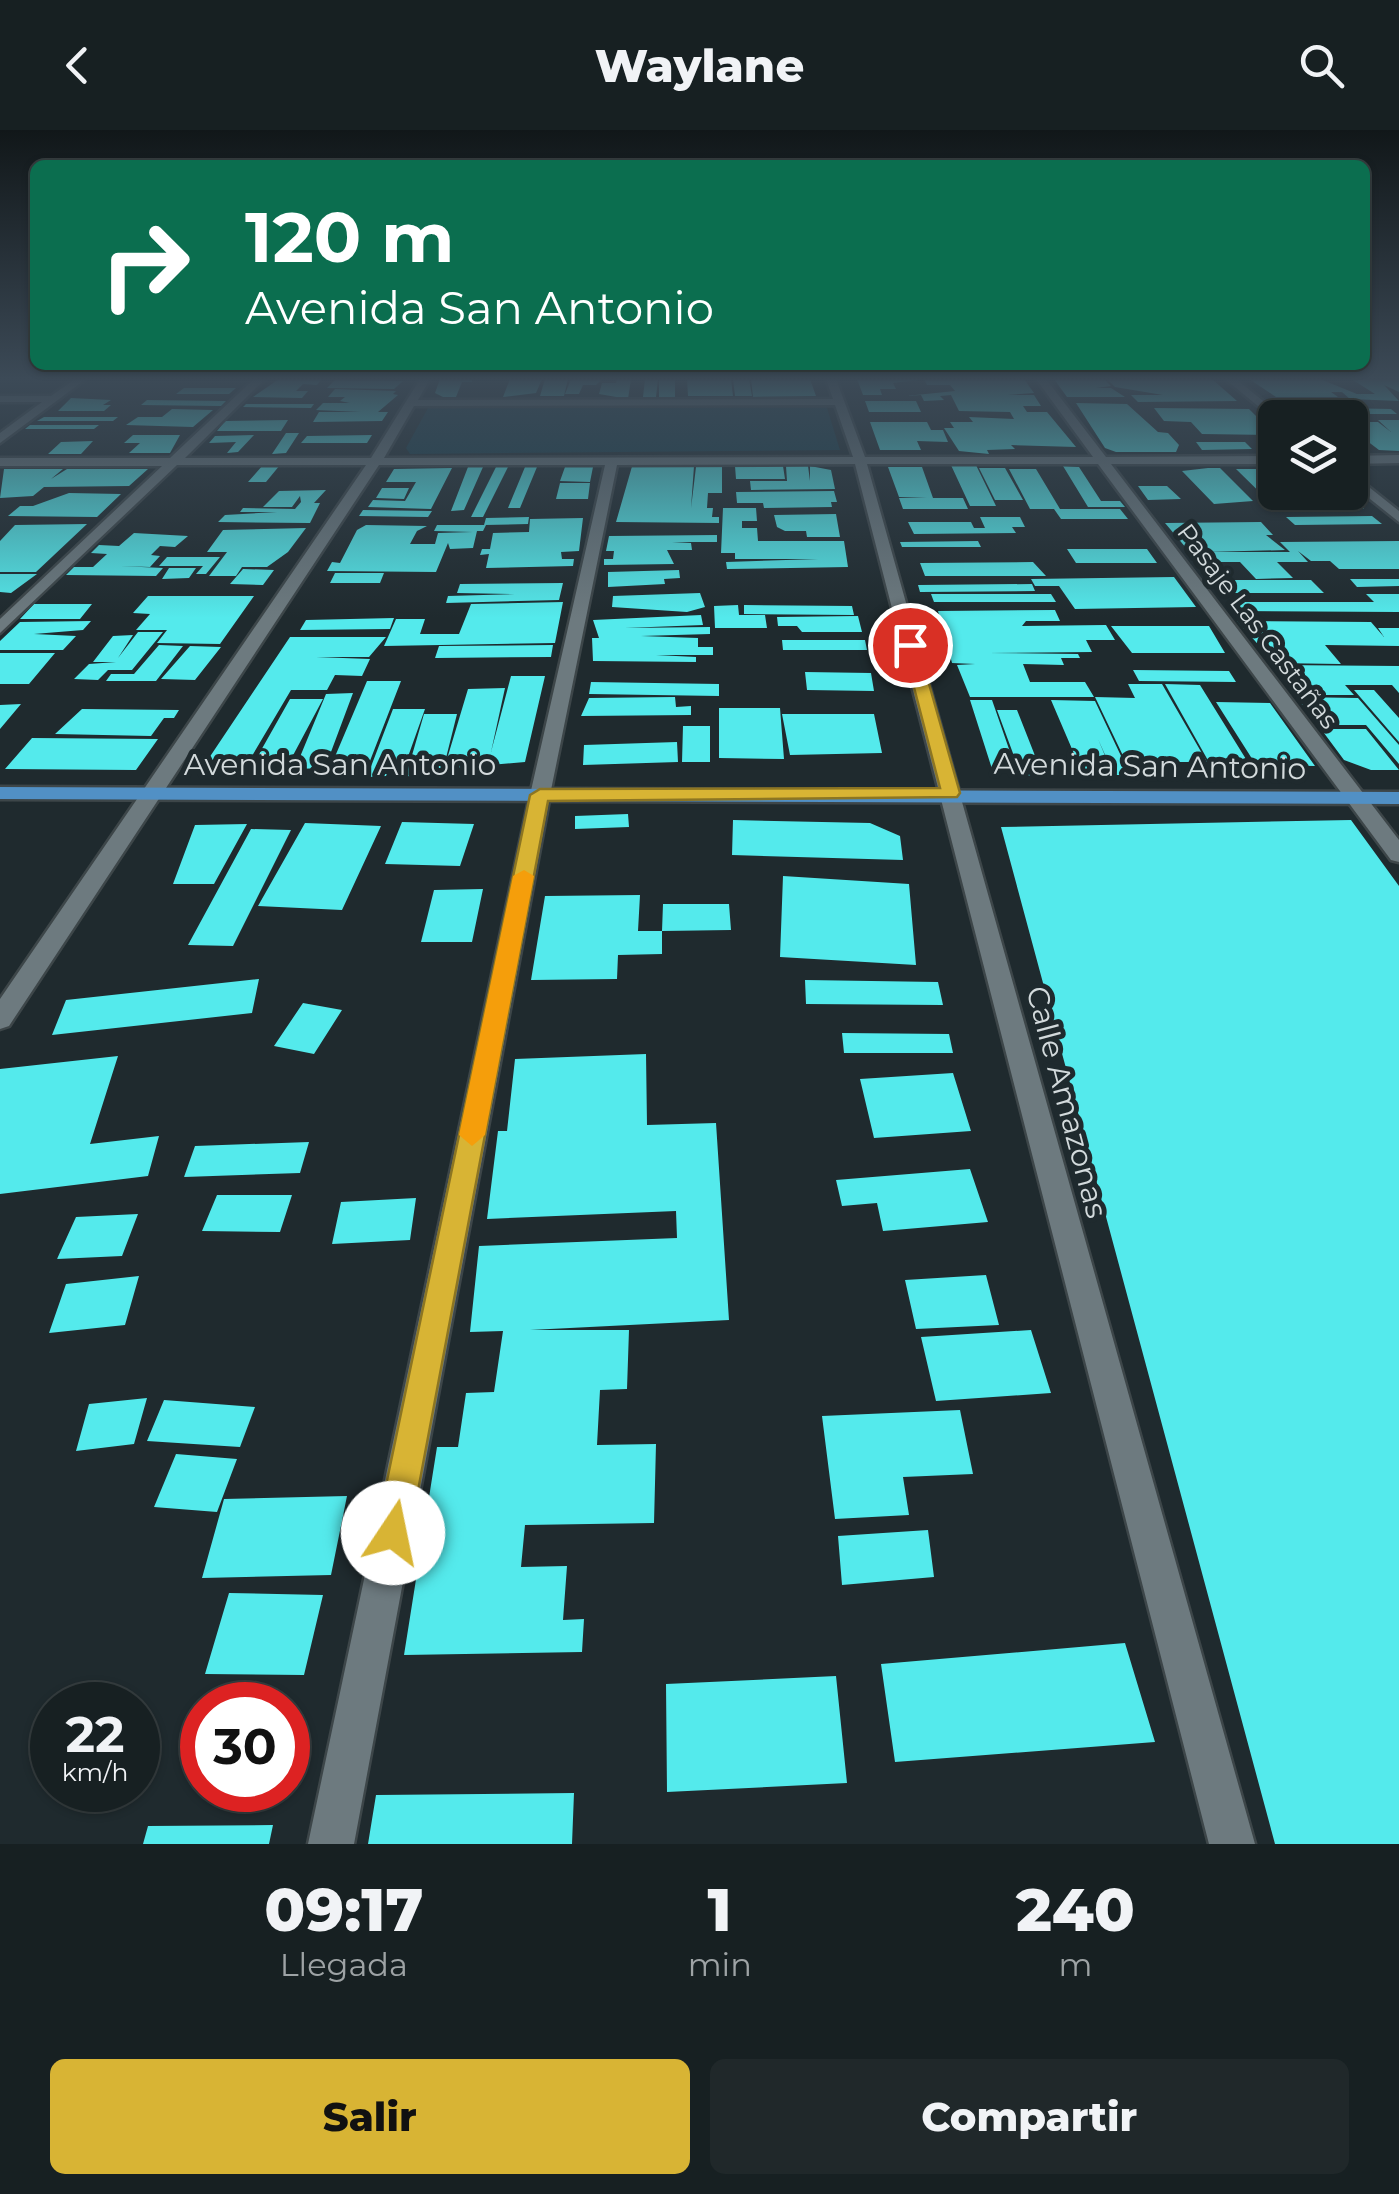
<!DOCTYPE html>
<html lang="es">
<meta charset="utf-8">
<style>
:root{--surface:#172022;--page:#20282a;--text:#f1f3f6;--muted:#9ea3a5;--line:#363e40;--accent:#d8b434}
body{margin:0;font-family:Montserrat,sans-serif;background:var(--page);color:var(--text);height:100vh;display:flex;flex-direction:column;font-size:38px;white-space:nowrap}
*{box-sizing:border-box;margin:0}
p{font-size:32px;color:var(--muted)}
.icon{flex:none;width:55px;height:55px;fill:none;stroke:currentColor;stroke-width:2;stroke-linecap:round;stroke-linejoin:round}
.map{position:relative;height:1714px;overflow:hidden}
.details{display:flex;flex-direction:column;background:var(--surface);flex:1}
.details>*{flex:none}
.banner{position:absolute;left:30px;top:30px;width:1340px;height:210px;border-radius:15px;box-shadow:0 2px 8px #0004,0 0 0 2px var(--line);background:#0b6e4f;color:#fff;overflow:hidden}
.controls{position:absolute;left:1258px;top:270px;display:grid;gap:20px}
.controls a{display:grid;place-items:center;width:110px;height:110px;border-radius:15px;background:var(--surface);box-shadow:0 2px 8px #0004,0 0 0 2px var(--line);font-size:50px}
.speed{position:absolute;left:30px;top:1552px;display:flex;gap:20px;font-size:50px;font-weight:700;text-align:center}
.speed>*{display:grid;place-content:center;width:130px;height:130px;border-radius:50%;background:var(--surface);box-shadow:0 2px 8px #0004,0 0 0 2px var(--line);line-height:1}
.speed small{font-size:25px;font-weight:400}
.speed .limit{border:15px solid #d22;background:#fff;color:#111}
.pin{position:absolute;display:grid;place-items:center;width:85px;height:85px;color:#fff;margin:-42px;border:5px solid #fff;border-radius:50%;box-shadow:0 2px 10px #0007}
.me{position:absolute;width:110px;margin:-55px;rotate:11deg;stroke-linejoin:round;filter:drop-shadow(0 0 8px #0008)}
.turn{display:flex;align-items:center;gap:35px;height:210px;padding:0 50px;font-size:45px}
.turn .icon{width:130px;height:130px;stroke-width:2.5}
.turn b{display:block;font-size:70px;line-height:85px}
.eta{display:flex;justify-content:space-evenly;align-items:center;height:170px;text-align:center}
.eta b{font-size:60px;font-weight:800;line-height:70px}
.action{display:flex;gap:20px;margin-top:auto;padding:20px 50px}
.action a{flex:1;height:115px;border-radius:15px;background:var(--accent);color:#111;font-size:40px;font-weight:800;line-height:115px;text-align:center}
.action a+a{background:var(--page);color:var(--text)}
header{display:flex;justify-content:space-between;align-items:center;height:130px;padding:0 50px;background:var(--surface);font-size:45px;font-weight:800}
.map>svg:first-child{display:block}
.green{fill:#163e4b}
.building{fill:#54eaec}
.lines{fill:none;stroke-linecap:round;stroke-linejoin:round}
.minor-casing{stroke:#3d4649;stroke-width:5}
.major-casing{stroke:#3d4649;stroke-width:5}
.minor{fill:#6d7a7f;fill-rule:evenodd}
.major{fill:#5190c5;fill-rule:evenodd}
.route{fill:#d8b434;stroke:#8c7522;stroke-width:2.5}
.slow{fill:#f59e0b}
.labels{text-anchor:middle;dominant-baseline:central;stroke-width:10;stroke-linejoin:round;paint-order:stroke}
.far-street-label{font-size:25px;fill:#d3dadc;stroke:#1f2a2e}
.street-label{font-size:30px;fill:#d3dadc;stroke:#1f2a2e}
</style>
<header><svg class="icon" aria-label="back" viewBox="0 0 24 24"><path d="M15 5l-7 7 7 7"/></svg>Waylane<svg class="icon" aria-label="search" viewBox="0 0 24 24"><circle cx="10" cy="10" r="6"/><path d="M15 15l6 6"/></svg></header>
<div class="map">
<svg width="1399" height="1714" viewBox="0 0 1399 1714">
<rect width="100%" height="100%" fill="#1f2a2e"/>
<path class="green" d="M450,275h363l14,3 13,42 -430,4 -4,-6 22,-40z"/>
<path class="building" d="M279,249h43l-5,6 -14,-1 -7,7h12l-6,7 -49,-1z
M440,249h32v3h-10l-6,15h-13l-8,-4z
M510,249h32l-6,14 -33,4z
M545,249h23l-4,17h-24z
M571,249h31l-6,6h-13l-4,9h-14z
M617,249h14l-3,20 -29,-5 3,-11h14z
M645,249h13l-2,18h-13z
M659,249h16v19h-16z
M687,249h44l2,17h-45z
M733,249h16l3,17h-17z
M751,249h59l6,17 -63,1z
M857,249h61v1l-25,3 3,6h-16l2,6h-19z
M924,249h100l10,14 -27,2h27l7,11h-18l4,6h20l29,35 -65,-2 4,4 -28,1 2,4 -30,-3 -15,-23h10l-4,-6h23l-4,-5 45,2 -4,-7 -51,-1 -8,-16 -11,1 4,4 -20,1 -3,-6 -15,1 49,-5 -5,-6h-23z
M1054,249h50l7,7 -15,2h15l14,9h-58z
M1107,249h105l25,22 -99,1 -7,-7h32l-48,-8z
M1249,249h71l37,15h18l-22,-14h46v12l-15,-7 15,16 -49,-2 -8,-7h-11l7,5h-62z
M335,250l68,1 -9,8 -67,-1z
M184,258h52l-7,6h-53z
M335,259l61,2 -3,3 5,1 -20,17h10l-6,9 -69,1 6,-10h42l-45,-2 7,-7h27l-10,-2 5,-4h-17z
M71,268l40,2 -8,5h8l-7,6h-46z
M147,270l79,1 -5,5 -80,-1z
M865,271h51l5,11h-52z
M1076,273l51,1 31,28 10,1 11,12 -3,7h-60l-11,-4z
M246,274h68l-3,4 -68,-1z
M1287,277l104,2 6,5h-103z
M1154,278l95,1 26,26 -73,-1 -11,-12 -27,-1z
M172,279l41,1 -20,17 -67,-2 12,-8h24z
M44,287h74l-5,4h-76z
M288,290l-7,11h-64l8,-10z
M1378,290h21v31l-20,-1 -29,-22v-6h28l13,10z
M870,292h57l4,8h12l5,12 -31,-1 4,9h-41z
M30,295h69l-5,4h-69z
M286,303h13l-13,20 -14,1z
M133,305h47l-10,18h-41l11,-10h-16z
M254,305l-16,17 -11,1 9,-11 -27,1 6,-7z
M372,305l-5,8h-66l6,-7z
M93,311l-12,13h-33l13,-12z
M1196,312h49l7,7 -50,1z
M633,333l61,3 -3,42 5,-41h26v26h-14l-1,15h6l-1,9h7v6l-103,-1z
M950,333h25l21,43h-26z
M263,335h17l-14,17h-18z
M735,336h48l2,13h-49z
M786,336h22l2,15v-15l21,4 4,19 -84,1 -1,-9h37z
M1063,336l16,1 22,34h19l5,6h-37z
M468,337h15l-19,43 -13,1z
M496,337h12l-25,50h-12z
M525,337h12l-17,41h-12z
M565,337h28l-3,15 -30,-1z
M888,337h34l11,31h30l5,11h-65l-4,-11 28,-1h-28z
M452,338l-21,41 -63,-2 5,-7 32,1 11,-19h-30l8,-13z
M979,338h26l18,32h-28z
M1208,338h12l33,33 -39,3 -32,-33z
M4,339h59l-12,10 16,-10h81l-19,17 -85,1 -11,9 -33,2z
M1009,339h27l24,40h60l8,10h-67l-7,-10h-24z
M1236,339h39v23h71l18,17 -86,1z
M560,353h30l-2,16h-32z
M1138,356h29l14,13 -33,1z
M382,358h27l-5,11 -28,-1z
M326,360l-12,13h6l-10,20 -92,-1 7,-7 52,-3h-37l3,-4 52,1 6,-7 -1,-6 -8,11h-29l16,-16z
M834,361l3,11h-6l1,5 -68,1 -1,-5h-26l-1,-11z
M69,363l52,1 -24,23 -89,-1 12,-10h13z
M723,378h33l1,13h-15v7h15l1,13h86l4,26 -121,2 -1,-7 92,-3h-83v-6h-14z
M363,380l69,1 -4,6 -69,-1z
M836,384l4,23h-33l-1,-6h-21l-8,-4 -3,-12z
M1372,386l10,8 -87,1 -9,-8z
M529,387l-1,7 -44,1 2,-7z
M980,387h40l5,10h-13l4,6 -102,1 -6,-12h63l3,6h11z
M583,388l-4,33 -18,1 1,7h12l-1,7 -87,2 3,-14 -9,1 2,-6h8l3,-16 36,-1 1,-13z
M1261,392l12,13h-7l19,15 -78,2h83l-10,-10 119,-1v28h-60l-9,-8h-19l-13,-10 10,11h-31l16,16 -37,1 -16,-17h-42l-33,-39z
M87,394l-51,48h-36v-31l15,-16z
M366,395l61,1 -10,5 -7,13h25l3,-11 35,-1 -39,-1 3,-6h49l-3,6h-6l-4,17 -23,1 -2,-6 -12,29 -109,-1 5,-9 8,1 17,-33z
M306,398l-18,24 -21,15h-25l-6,9h-27l18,-24h-20l16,-22z
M134,403l54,3 -13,11 -15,-1 -9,9 9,1 -10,11 -30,-1 43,2 -7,8 -90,-1 8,-8h19l14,-13 -16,-1 8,-8 20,1z
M717,405v7h-45l19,1 1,7h-25l7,14 -70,1v-6h9l1,-8h-8l3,-15z
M978,411l3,6h-79l-2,-5z
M1067,419h80l10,14h-81z
M167,427h53l-14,17h-10l7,-8h-44z
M1033,432l13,14h-121l-5,-13z
M169,438h27l-7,10 -27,1z
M243,439l31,1 -11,15 -33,-1z
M679,440l1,8 -16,1 1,5 -57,3v-15z
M335,443h49l-4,10h-50z
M0,444h37l-26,19 -11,-1z
M1174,447l22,30 -121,2 -16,-23h-24l-4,-7z
M1350,449h49v7l-42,1z
M1224,450h87l13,13h-90z
M563,453l-4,17 -113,3 2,-7 67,-2 -58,-1 3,-9z
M1032,454l3,7 -115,1 -2,-7z
M700,463l5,14 -18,5 -75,-5 1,-11z
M931,464h120l5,8h-122z
M1366,464h33v18l-163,-1 -7,-9h145z
M148,466h106l-34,48 -63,-1 10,-13h-31l14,-16 -17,-1z
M563,472l-8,41 -171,3 12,-27h29l-5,15h39l12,-30z
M34,474h58l-12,15h-60z
M738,475l1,10h26l2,13h-52l-1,-22z
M744,475l108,1 2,9 -110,-1z
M1055,480l5,11h-34l-4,5 84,-1 9,15h-29l6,12 -104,1 90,1 2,4h-19l3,7 -41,-1 7,18h55l9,15h-124l-13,-32 18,-1 -23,-1 -14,-52z
M701,485l2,10 -78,3 85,-1v7l-69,2 57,2v9h15v8h-57l40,2v5l-103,-1 -1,-23h7l-6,-18z
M858,486l4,16h-60l-5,-6h-19l-1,-9z
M394,488l-4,11 -90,1 6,-10z
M91,491l-8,9 -49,4 42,2 -13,14h-63v-9l20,-19z
M1237,491l134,1 13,15 -6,-9h21v18l-74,-1 16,19 -66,-1z
M1111,496h98l16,27h-93z
M138,502h25l-31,38h-24l-10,10 -24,-1 15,-15 27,-2h-23l20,-26 20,-1 -15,23z
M290,507h96l-17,20h-53l54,2 -8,17 -27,-1 -8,15h-36l-42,71h-42z
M782,510h83l2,10h-84z
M159,515l24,1 -27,35h-50l5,-7h23z
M553,515l-2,12 -116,1 4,-12z
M190,516l31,1 -26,33 -34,-1z
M0,523h55l-26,31h-29z
M1275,535l124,1v27l-7,-8h-47l9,10h-54z
M1133,540l96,1 7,11 -97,-1z
M805,542l66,1 3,18 -67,-1z
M511,546h34l-20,86 -81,7 24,-80 37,-1 -14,64z
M367,551h34l-33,85h-37z
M591,552l128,2v12l-130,-2z
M1128,554h34l45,78h-81l-31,-65 40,1z
M1165,554l35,1 49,79h-39z
M1354,560h20l25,28v24z
M353,563l-28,75 -30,1 31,-75z
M675,567l1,10 15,-1v9l-110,1 8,-18z
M1296,567l62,1 41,47v19l-33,-39h-47z
M290,569h33l-33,62h-35z
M970,570h22l25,72h-24z
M1051,570l44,1 35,74h-16l-16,-36 16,38h-30z
M1216,572l54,1 45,63 -59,-1z
M21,574l-21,25v-24z
M719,578h61l4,51 -65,-1z
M82,579l97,1 -5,8h-10l-13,18 -96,-2z
M393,579h32l-21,59h-15l-3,8 -19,1z
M997,580h20l26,66 -22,-1z
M424,584h33l-16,64 -35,-2z
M782,584h92l8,39 -92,2z
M683,596h27v36h-28z
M1321,599h45l33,41h-28l-27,-10z
M32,608l126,1 -22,31 -131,-1z
M677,612l1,20 -95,3 1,-20z
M628,684l1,13 -54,2v-13z
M733,690l137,3 30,13 3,24 -171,-5z
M1351,690l48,66v958h-124l-274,-1017z
M402,692l72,2 -14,42 -75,-2z
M305,693l76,3 -39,84 -84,-4z
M247,694l-33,60h-41l22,-59z
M251,699l40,1 -58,116 -45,-1z
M783,746l126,8 7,81 -136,-8z
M483,759l-11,53h-51l13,-52z
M640,765l-2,36h24v23l-44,1 -1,24 -86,1 14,-84z
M663,774h66l2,26 -69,1z
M259,849l-7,34 -200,22 14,-35z
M805,850l133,2 5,23 -137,-1z
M303,873l39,7 -28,44 -40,-8z
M842,903l107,1 4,19h-109z
M646,924l1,71 69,-2 13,197 -199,10h99l-2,59 -27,1 -3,55 59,-1 -2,79 -129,2 -4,42 46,-1 -4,54 21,-1 -2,33 -178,3 33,-208h21l8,-54 28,-1 9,-61 -33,1 9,-86 198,-8 -1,-27 -189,8 11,-88h9l8,-72z
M118,926l-28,88 69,-8 -11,40 -148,18v-125z
M953,943l18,58 -97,7 -14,-59z
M309,1012l-9,31 -116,4 11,-31z
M970,1039l18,53 -105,9 -6,-28 -35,3 -6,-26z
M217,1065h75l-12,37 -78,-1z
M416,1068l-6,42 -78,4 9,-42z
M138,1084l-16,42 -65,3 19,-42z
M986,1145l13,50 -83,4 -11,-49z
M139,1146l-14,49 -76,8 17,-49z
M1031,1200l20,63 -115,8 -15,-64z
M147,1268l-13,46 -58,7 13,-47z
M164,1270l91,7 -15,40 -93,-6z
M960,1280l13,64 -70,3 6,38 -74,4 -13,-103z
M176,1324l61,5 -20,53 -63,-5z
M347,1366l-16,79 -129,3 22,-79z
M928,1400l6,47 -92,8 -4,-49z
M229,1463l94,2 -19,80 -99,-1z
M1125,1513l30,99 -260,20 -14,-98z
M836,1546l11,107 -180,9 -1,-108z
M574,1663l-2,51h-204l8,-49z
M273,1695l-4,19h-126l5,-18z"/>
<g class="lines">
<g class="minor-casing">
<path id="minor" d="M75,249h11l-86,64v-10l42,-31h-42v-6h51z
M254,249h11l-80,79h186l49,-79h10l-12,21 415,-1 -7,-20h10l29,78h228l-57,-78h10l60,78 169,-1v8h-164l288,376v22l-8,-2 -293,-396h-231l388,1380h-46l-354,-1380 -238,1 -67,330 -196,1049h-46l222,-1049 75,-330h-226l-370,561 -9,3v-30l366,-534h-189l-177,168v-14l162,-153h-162v-8h170zM835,275l18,52 -469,1 30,-52z
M1225,249h11l48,39 -9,2z
M1399,325v8l-49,1v-8z
M1350,342l49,39v11l-49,-39z"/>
</g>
<g class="major-casing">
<path id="major" d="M0,657l1399,5v12l-1399,-5z"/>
</g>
<use href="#minor" class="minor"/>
<use href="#major" class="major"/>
</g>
<linearGradient id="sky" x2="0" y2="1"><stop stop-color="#111719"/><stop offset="0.51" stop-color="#3c4a57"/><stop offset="1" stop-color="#3c4a57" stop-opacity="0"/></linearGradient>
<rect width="1399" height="488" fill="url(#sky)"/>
<path class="route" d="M910,510l8,5 42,148 -3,4 -409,4 -138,732 -5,12 -12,6 -12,-6 -5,-12 154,-738 10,-6 400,-1 -37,-143z"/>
<path class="slow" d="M524,740l10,6 -49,259 -13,11 -13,-11 54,-259z"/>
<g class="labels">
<g class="far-street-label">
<text transform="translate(1258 496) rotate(53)">Pasaje Las Castañas</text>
</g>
<g class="street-label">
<text x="340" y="634">Avenida San Antonio</text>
<text transform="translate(1150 636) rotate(1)">Avenida San Antonio</text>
<text transform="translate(1067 972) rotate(75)">Calle Amazonas</text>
</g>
</g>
</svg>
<div class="controls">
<a><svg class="icon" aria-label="layers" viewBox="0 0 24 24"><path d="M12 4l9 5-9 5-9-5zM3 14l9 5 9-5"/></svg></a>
</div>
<div class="speed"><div>22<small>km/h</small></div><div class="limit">30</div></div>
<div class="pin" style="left:910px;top:515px;background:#d93025"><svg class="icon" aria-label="arrive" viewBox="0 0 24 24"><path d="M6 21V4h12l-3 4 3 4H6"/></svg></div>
<svg class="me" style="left:393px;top:1403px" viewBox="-20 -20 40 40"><circle r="19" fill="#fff"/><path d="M0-13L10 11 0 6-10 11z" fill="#d8b434"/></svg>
<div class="banner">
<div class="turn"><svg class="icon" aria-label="right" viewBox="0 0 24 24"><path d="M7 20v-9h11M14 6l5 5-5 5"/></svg><div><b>120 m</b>Avenida San Antonio</div></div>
</div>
</div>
<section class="details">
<div class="eta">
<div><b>09:17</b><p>Llegada</p></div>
<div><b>1</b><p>min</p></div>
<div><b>240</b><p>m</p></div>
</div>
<div class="action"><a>Salir</a><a>Compartir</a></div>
</section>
